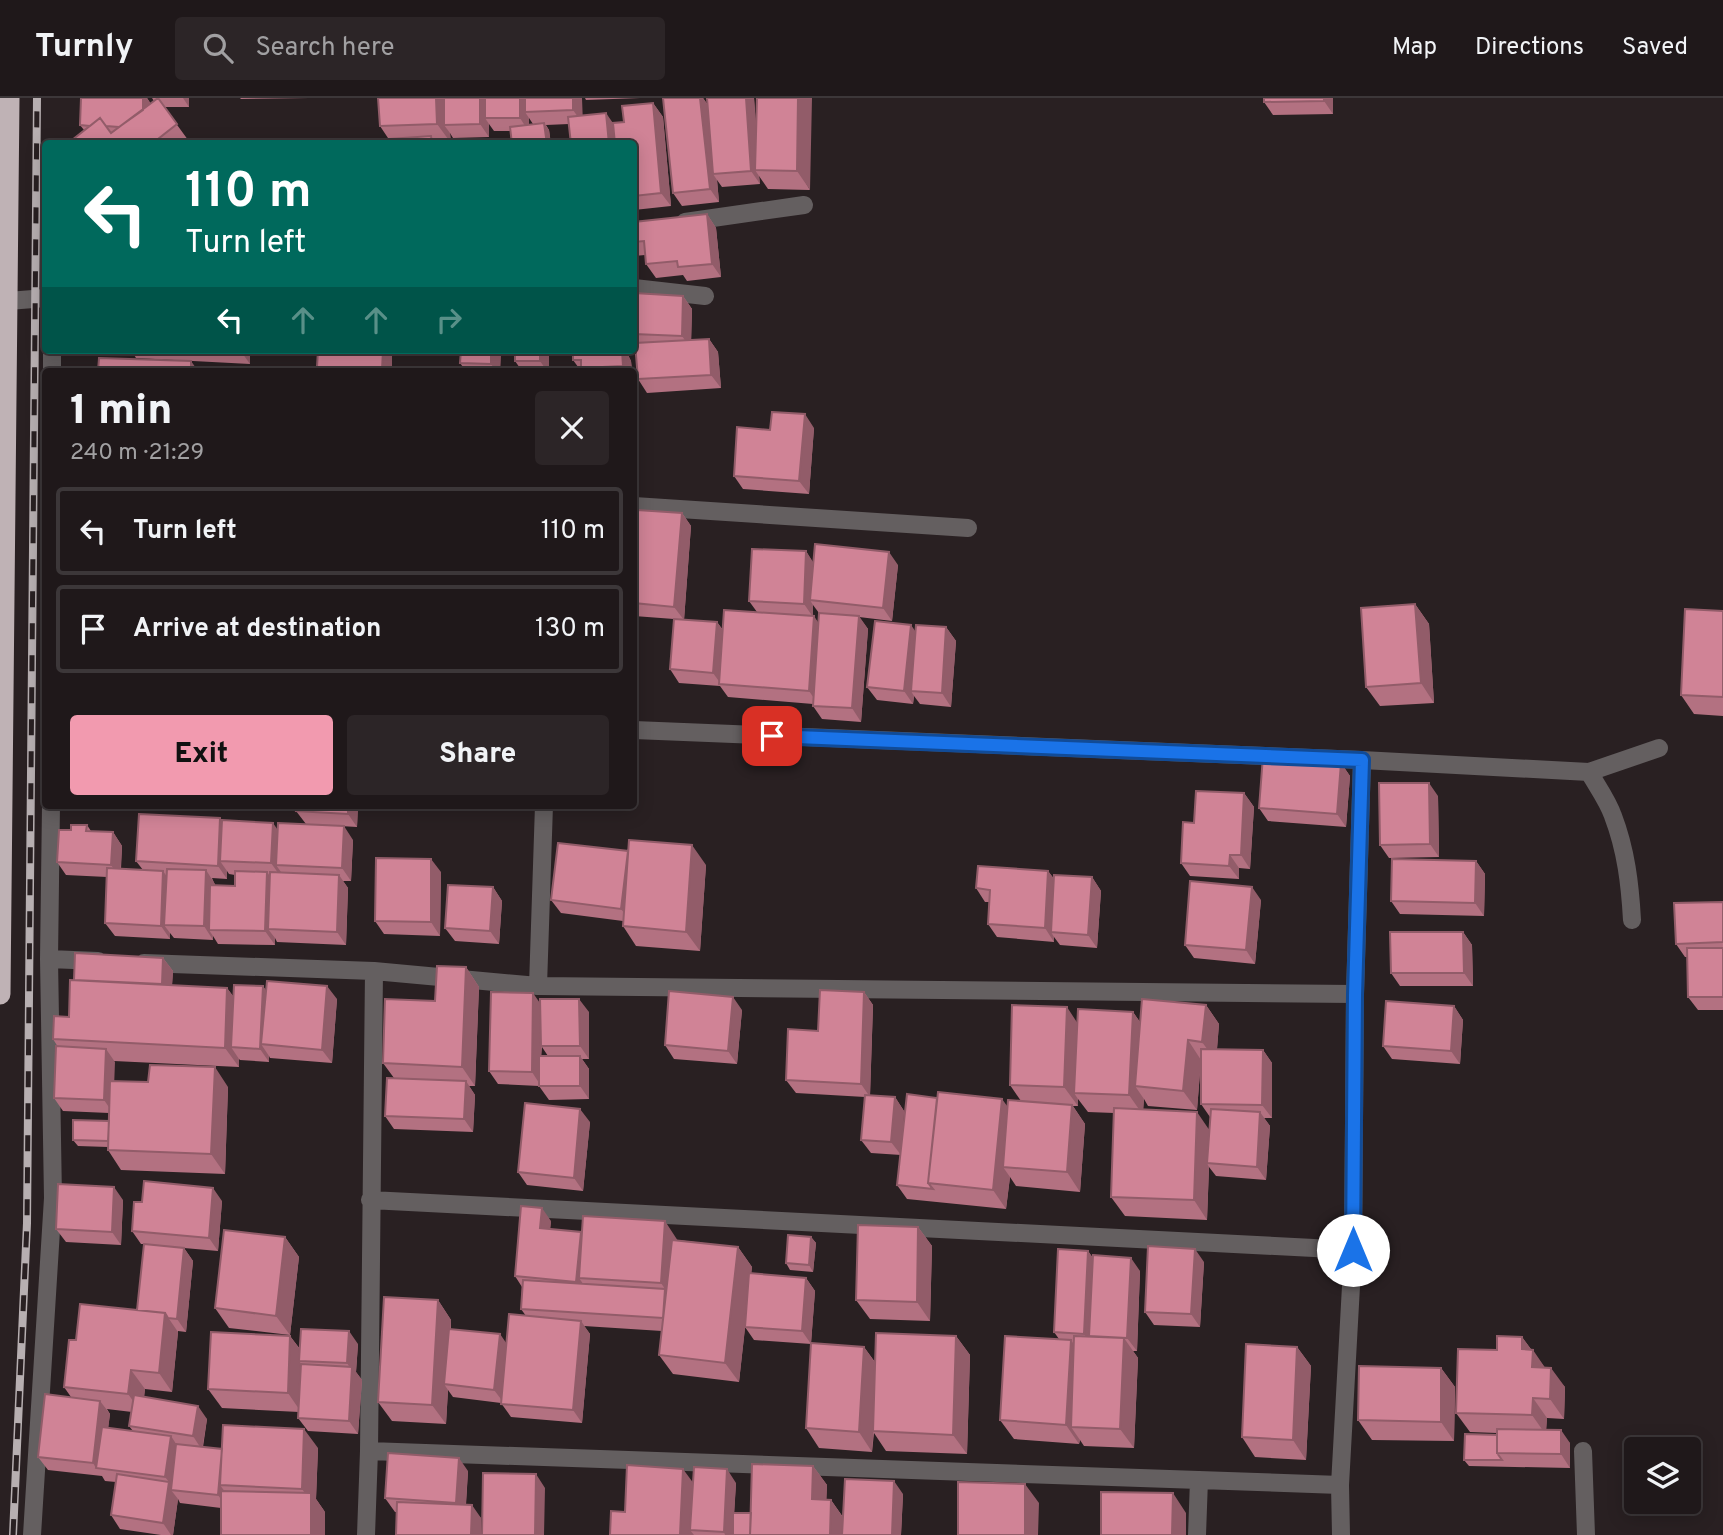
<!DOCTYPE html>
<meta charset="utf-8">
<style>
:root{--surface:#1f181a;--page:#2c2527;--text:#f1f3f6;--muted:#a1a0a2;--line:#3c3739;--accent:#f29aaf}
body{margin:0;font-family:Overpass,sans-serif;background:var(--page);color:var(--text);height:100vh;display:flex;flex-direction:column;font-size:26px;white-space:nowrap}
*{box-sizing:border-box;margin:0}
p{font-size:23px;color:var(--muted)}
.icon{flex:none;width:38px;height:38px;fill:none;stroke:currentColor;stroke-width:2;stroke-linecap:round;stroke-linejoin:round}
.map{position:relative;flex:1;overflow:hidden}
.panel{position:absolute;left:42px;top:270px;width:595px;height:441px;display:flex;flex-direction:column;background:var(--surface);border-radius:7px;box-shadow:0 4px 18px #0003,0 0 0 2px var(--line)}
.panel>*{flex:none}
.hud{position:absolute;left:42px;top:42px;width:595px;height:214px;border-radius:7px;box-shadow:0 4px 18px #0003,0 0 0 2px var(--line);background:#00695c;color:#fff;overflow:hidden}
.tools{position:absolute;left:1624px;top:1339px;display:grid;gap:14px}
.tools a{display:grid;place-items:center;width:77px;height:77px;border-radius:7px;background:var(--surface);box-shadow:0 4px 18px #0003,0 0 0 2px var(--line);font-size:35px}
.pin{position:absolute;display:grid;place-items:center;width:60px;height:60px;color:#fff;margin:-30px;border-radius:14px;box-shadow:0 4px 10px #0006}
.me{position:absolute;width:77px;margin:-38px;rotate:0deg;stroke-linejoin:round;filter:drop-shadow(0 0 5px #0008)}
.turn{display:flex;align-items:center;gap:24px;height:147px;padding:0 28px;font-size:32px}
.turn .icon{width:91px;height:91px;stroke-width:2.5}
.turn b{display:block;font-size:49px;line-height:60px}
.lanes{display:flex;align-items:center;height:66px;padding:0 28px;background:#0003;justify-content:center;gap:35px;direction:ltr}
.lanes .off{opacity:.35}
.round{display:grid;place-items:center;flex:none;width:74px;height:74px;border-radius:7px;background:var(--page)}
.overview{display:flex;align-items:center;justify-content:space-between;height:119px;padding:0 28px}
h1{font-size:42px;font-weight:800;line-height:52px}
.primary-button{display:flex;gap:14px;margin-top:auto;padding:14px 28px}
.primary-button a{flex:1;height:80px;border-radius:7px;background:var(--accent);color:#111;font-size:28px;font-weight:800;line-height:80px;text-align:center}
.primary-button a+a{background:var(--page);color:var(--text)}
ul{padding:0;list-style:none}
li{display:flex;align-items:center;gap:21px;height:88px;margin:0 14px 10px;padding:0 14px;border:4px solid var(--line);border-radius:7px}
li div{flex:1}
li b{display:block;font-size:26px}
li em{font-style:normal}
header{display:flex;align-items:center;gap:42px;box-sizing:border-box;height:98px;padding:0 35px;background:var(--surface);border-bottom:2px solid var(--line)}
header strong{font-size:33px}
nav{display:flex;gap:38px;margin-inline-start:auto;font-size:24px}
.search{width:490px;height:63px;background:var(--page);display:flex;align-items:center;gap:18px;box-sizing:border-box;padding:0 24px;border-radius:7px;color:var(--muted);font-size:26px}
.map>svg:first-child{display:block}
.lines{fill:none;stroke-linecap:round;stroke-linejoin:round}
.street{stroke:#645f60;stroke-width:18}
.highway{stroke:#bfb2b5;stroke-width:21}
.rail-casing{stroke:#b7afb1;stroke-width:8}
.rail{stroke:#292022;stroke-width:5;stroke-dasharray:16;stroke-linecap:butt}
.wall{fill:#b37181;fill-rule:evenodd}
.shaded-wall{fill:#925c69}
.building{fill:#d08396;stroke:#925c69;stroke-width:2}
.route-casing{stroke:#114b97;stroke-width:18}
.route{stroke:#1a73e8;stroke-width:12}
</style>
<header>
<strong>Turnly</strong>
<div class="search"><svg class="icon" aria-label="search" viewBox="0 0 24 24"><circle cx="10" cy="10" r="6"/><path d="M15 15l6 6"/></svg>Search here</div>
<nav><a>Map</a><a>Directions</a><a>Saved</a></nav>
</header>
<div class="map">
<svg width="1723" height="1437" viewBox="0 0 1723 1437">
<rect width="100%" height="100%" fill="#292022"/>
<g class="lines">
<path class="street" d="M685,124l119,-17
M634,190l71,8
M8,203l38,-3
M52,252v21
M634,408l334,22
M634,632l728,30 227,12 70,-24
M1589,674c8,14 19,29 24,44 13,34 17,68 19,104
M49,861l49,2
M144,865l230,8 164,15 817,8
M538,888l6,-181
M370,1102l983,50
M369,1353l971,34
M1583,1353l3,84
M32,1437l21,-337 -4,-239 2,-154
M366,1437l3,-84 5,-480
M1197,1437l2,-55
M1341,1437l-1,-50 13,-235 2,-256 7,-234"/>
<path class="highway" d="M0,896l9,-896"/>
<g class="rail-casing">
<path id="rail" d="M13,1437l14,-312 10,-1125"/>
</g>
<use href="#rail" class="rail"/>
</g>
<path class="wall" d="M81,0h66l4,6 3,-3 -2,-3h37v9h-25l27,37h-124l17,-14 -4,-5z
M240,0h69l-68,1z
M582,0v17l31,8 11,-1 29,-19 10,14 8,89 -37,4v-66l-65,-20 -23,1 3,5 2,14h-39l-1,-13h-17l-5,-7v13l-36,1 -3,-5 1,10 -60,1 -1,-3 -10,-15zM529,20l4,6 -4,1z
M585,0h55l-54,2z
M703,0l5,7 46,-7 2,26 1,-26 53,92 -42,-1 -9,-13 1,8 -38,3 -5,-7 2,22 -37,4 -9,-13z
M1264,0h69v16l-60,1 -9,-13z
M707,116l9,14 5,49 -34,4 -4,-6 -27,3 -10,-14 -1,-9 -11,1v-34z
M634,195l49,3 9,13 -1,31 18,-1 9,13 3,36 -74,5 -9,-14 -3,-35 -1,-3z
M131,252h119v14l-114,-6z
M318,252h74v21h-72l-3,-4z
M461,252h40l-1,21h-34l-6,-8z
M549,252v21h-27l-7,-10z
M573,252h55l1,7 2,4 1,10h-51l-8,-11z
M814,330l-5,66 -66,-5 -9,-13 36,-46z
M682,415l9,13 -7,94 33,2 6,8 34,-18 -8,-11 57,-50 7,12 85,2 -6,56 -33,-4 9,12 -7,93 -39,-3 -9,-13v-2l-85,-7 -8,-11 -41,-3 -9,-14 4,-50 -40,-3v-81zM813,507l6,8h2l-2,11 -6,-8z
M1415,506l14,20 5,79 -54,3 -14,-19z
M1723,513v105l-29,-2 -13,-19z
M946,529l10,14 -5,66 -31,-3 -6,-8 -1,8 -36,-4 -10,-13 48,-56z
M1341,665l9,13 -4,51 -78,-6 -9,-13z
M1244,695l10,14 -4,62 -11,-1v11l-49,-3 -9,-13z
M1438,698l1,61 -50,1 -9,-13z
M358,707l-1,22 -51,-3 -10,-13z
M220,720l2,4 131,18 -2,41h-8l5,7 -2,57 -69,-3 -2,-4v7l-57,-1 -5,-8v4l-39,-2 -4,-5v6l-55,-3 -10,-13 2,-46 -41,-2 -9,-13 14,-32 16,-5 4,6 22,1 9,14 -1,23 22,1 -7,-9zM227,773l2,3 6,1v11l-20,-1 -3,-7 15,1z
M1476,763l9,13 -1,42 -84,-2 -9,-13z
M706,767l-6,86 -64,-5 -13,-20v-5l-62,-8 -10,-13z
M1048,773l6,8 38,-2 9,14 -4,57 -37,-3 -6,-8v5l-57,-5 -9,-13 1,-22h-4l-9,-14z
M441,774l-1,64 -56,-2 -9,-13z
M493,789l9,14 -3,43 -44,-3 -10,-13z
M1261,802l-6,64 -61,-6 -9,-13z
M1723,804v108h-25l-10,-13 -1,-40h-2l-9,-13z
M1463,834l9,13 1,41h-73l-9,-13z
M163,860l10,13 -1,14 55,3 6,8 30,-10 3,5 71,8 -5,64 -62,-5 -1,-2v6l-29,-2 -1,-1v8l-125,-6v20l114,6 -3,87 -104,-4 -13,-20v-3l-30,-1 -5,-6 36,-19v-8l-46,-2 -9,-13 4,-51 -5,-8 16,-22 5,-37z
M466,869l13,20 -4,99h-6l6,9 -2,37 -79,-3 -9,-13 9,-38 -11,-15z
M864,894l9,13 -3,90 25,2 9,14 -3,44 -30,-2 -10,-13 4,-43 -69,-4 -10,-13 32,-49z
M540,905l49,9v47h-7l7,10v30l-40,1 -10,-14 -41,-2 -9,-13zM542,949l6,9h-7z
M1206,907l13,19 -2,25 46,1 9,13v55h-8l6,8 -4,54 -50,-4 -7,-9 -2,53 -82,-4 -14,-19 3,-84 -26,-1 -10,-13v7h-5l12,18 -5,68 -64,-6 -6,-9 -4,32 -99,-10 -10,-14 110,-79 14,-5 -11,-16 67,-62 56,-11 7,10zM1201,962v44l9,13 -1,12 -66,-20 1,-10 4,7 49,4z
M1454,908l9,14 -3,44 -68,-5 -9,-13z
M742,912l-5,54 -63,-5 -9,-14z
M590,1024l-7,69 -56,-6 -9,-13z
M123,1102l-2,45 -55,-3 -10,-13z
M222,1103l-4,50 -34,-3 9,13 -7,71 -8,-1v1l-6,60 -27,-3 -1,8 63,22 -4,28 19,2 96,-1 -2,51 9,13 -104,-4 -41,-5 -2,-4 -5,36h-12l-41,-6 -9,-14 5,-33 -11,-1 -3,-5 -54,-6 -10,-13 33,-60 -7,-10 12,-47 61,-30 7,-66h-3l-9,-13 10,-29zM107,1311l25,3 -3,14 4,5 -25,-3 2,-14z
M551,1123l-1,8 31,3 1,1 96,7 60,7 14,20 -1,7 55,4 9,13 -4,52 53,4 11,15 81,-26 14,19 -3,99 -81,-3 -12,-18 -2,19 -53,-4 -13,-20 5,-84 -57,-4 -9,-13 -6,55 -66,-8 -14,-19 3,-24 -78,-5 6,8 -8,89 -71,-6 -10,-14 -48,-6 -5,-7 -2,34 -54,-3 -14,-19 60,-102 13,20v9l55,15 20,-28 -5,-7 1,-22 -7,-11z
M918,1129l14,19 -2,75 -60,-2 -14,-19z
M285,1139l14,20 -9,78 -61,-7 -14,-20z
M811,1139l5,6 -3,29 -23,-2 -4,-7z
M1088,1153l5,7 47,13 -3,80h-4l5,7 -4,90 -50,-2 -4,-6 -1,4 -65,-5 -14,-19 59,-81 -5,-7z
M1204,1164l-4,65 -46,-2 -9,-13z
M290,1238l10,13 58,-5 -2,28 6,8 -4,54 -50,-3 -10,-13 1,-6 -77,-4 -14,-19z
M1522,1239l23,31 20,19 -1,32 -17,-1 -1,11 24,14v25l-101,-2 -5,-6 33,-25v-2l-27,-1 -14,-19 41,-63z
M1297,1249l14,19 -5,94 -51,-3 -13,-20z
M1441,1270l14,19 -1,54 -82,-1 -14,-20z
M813,1368l14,19 -1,15h5l12,17 60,-23 -2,41h-291l15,-23 68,-30 43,1 -2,30h17z
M468,1373l-2,34 15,13v17h-85l1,-23h-2l-10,-14z"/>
<path class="shaded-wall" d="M143,0h4l5,8 -10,22z
M183,0h6v9z
M436,0h12l-4,27 6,8 1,10 -14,-19z
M480,0h8l-3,20 4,6v13l-9,-13z
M520,0h9l-4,14 4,6v14l-9,-14z
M573,0h9l1,26 -10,-14z
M700,0h3l6,9 4,67 4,6 2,22 -9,-13z
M746,0h8l5,72h-4l4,6 1,8 -9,-13z
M798,0h14l-2,92 -13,-19z
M1324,0h9v16l-9,-13z
M653,5l10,14 8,89 -10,-13z
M606,15l9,13 2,18h-8z
M544,25l5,7 2,14h-4z
M707,116l9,14 5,49 -9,-13z
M683,198l9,13 -1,40 -9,-13z
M709,241l9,13 3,36 -10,-13z
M240,252h10v14z
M383,252h9v21h-9l-1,-1z
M491,252h10l-1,21h-4l-5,-7z
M540,252h9v21h-2l-7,-10z
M621,252h7l1,7 2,4 1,10h-6l-3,-5z
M191,263l7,10h-7z
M805,316l9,14 -5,66 -10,-13z
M682,415l9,13 -7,94 -10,-13z
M806,453l9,14 -5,35 3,5v12l-9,-13z
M889,454l9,13 -6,56 -9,-13z
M1415,506l14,20 5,79 -13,-20z
M814,518l9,14 -5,74 -9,-13z
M859,518l9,13 -7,93 -9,-14z
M717,524l9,13 -5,49 -8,-11z
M911,527l9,13 -9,53 3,5 -1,8 -9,-13z
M946,529l10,14 -5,66 -9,-14z
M1341,665l9,13 -4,51 -9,-13z
M1429,685l9,13 1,61 -9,-13z
M1244,695l10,14 -4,62 -9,-14z
M348,707h10l-1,22 -9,-13z
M220,720l9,13 -9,30 7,10v8l-9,-13z
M273,725l9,13 -6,29 5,7v5l-10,-14z
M344,728l9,14 -2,41 -9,-13z
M113,734l9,14 -2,32 -9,-13z
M692,747l14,20 -6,86 -14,-19z
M628,753l3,71 -10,-13z
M1230,757l9,13v11l-10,-13z
M431,761l10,13 -1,64 -9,-14z
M1476,763l9,13 -1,42 -9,-13z
M206,772l9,14 -2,46h-4l4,6v4l-9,-14z
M163,773l9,13 -8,41 6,8v6l-9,-13z
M1048,773l10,13 -7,48 3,5v5l-9,-14z
M267,774l9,13 -8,44 7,9v7l-10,-14z
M339,777l9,13 -2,57 -9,-13z
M1092,779l9,14 -4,57 -9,-13z
M493,789l9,14 -3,43 -9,-13z
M1252,789l9,13 -6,64 -9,-14z
M1463,834l9,13 1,41 -9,-13z
M163,860l10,13 -2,30 -9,-13z
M466,869l13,20 -4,99 -13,-19z
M263,888l9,13 -11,45 8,12v6l-9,-13z
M327,888l10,13 -5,64 -10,-13z
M227,890l14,19 -10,40 8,12v8l-14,-19z
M864,894l9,13 -3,92 -9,-13z
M533,895l9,13 -1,80 -9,-14z
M733,899l9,13 -5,54 -9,-13z
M579,901l10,13v47l-9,-13z
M1206,907l13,19 -3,37 -14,-19z
M1454,908l9,14 -3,44 -9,-13z
M1067,909l13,20 -6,66 4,6v7l-14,-19z
M1133,914l13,19 -11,55 9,13 -1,16 -14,-20z
M1188,942l13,20 -4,50 -14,-19z
M106,951l9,13 -2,51 -9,-13z
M1263,952l9,13v55l-10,-13z
M580,958l9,13v30l-9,-13z
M215,969l13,20 -3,87 -14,-20z
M466,983l9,14 -2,37 -9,-13z
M895,999l9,14 -3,44 -10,-13z
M1002,1001l14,19 -13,49 7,10 -4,32 -13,-19z
M1072,1007l13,19 -5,68 -13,-20z
M580,1011l10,13 -7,69 -9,-13z
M1197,1014l13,19 -3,32 2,4 -2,53 -13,-20z
M1260,1014l10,14 -4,54 -9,-13z
M114,1089l9,13 -2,45 -9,-13z
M213,1090l9,13 -4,50 -9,-13z
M542,1110l9,13 -2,20 -9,-13z
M665,1123l13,20 -5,91 -8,-43 -4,-6z
M918,1129l14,19 -2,75 -13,-19z
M581,1134l9,13 -11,33 7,10 -1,7 -9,-13z
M285,1139l14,20 -9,78 -14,-19z
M811,1139l5,6 -3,29 -4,-7z
M738,1149l14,20 -13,115 -14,-19z
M184,1150l9,13 -7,71 -9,-13z
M1195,1151l9,13 -4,65 -9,-13z
M1088,1153l9,13 -4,83 -9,-13z
M1131,1160l9,13 -3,80 -10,-13z
M806,1180l9,13 -4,53 -9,-13z
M438,1202l13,20 -3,65 -4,-1 4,6 -2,34 -14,-19z
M165,1215l13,19 -6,60 -13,-19z
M581,1223l9,13 -8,89 -9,-13z
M349,1233l9,13 -2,28 6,8 -4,54 -9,-13 3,-50 -5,-8z
M500,1236l9,13 -5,56 -10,-13z
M290,1238l14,19 -5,6 4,5 -2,46 -13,-19z
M956,1238l14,19 -3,99 -14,-19z
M1522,1239l11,15v-2l13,19 -14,-2 -10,-18z
M1124,1240l14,20 -4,90 -14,-19z
M1071,1242l13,20 -13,67 9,13 -1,4 -13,-19z
M864,1249l14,20 -6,85 -13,-20z
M1297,1249l14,19 -5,94 -13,-20z
M1441,1270l14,19 -1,54 -13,-19z
M1551,1270l14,19 -1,32 -14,-20z
M131,1272l14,19 -3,24 -14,-19z
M1533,1300l14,20 -1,17 -14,-20z
M100,1303l10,13 -7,55 -7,-1 -3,-5z
M198,1308l9,13 -5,31 -9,-14z
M304,1331l14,19 -2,51 9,13v23h-14v-33l-9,-13z
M1561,1332l9,13v25l-9,-14z
M171,1338l9,14 -9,40 7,9 -5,36h-2l-8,-12 6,-41 -4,-5z
M223,1351l-3,36 8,11 -1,12 -9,-13z
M459,1360l9,13 -3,45 -9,-13z
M813,1368l14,19 -1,34 -14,-20z
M683,1371l14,19 -7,42 4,5h-14z
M727,1371l9,14 -3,52h-8l-1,-3z
M536,1376l9,14 -1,47h-9z
M894,1383l9,13 -2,41h-9z
M1025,1386l14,19 -1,32h-13z
M1173,1395l13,20v22h-14z
M831,1402l13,19v16h-14z
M472,1407l9,13v17h-10z"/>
<path class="building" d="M81,0h62v12l-24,17 -13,-1 -6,-8 -10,8 -10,-1z
M158,0l19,26 -19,15 3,5h-94l33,-26 11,15z
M378,0h58l1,26 -57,2z
M444,0h36v26l-36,1z
M485,0h35v20h-35z
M525,0h48v12l-48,2z
M663,0h37l10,91 -37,4z
M707,0h39l5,73 -38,3z
M757,0h41l-1,73 -42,-1z
M1264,0h60v3l-60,1z
M653,5l8,90 -27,3v-52h-19l-2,-21 11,-1 -2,-16z
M606,15l3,31h-38l-3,-27z
M544,25l3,21h-35l-2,-17z
M431,38l1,8h-41l-1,-5z
M707,116l5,50 -34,3 -1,-6 -31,3 -2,-23 -10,1v-20z
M634,195l49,3 -1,40 -48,-2z
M709,241l2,36 -73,4 -3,-36z
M318,252h65l-1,20 -65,-3z
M461,252h30v14l-31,-1z
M515,252h25v11h-25z
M573,252h49l1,16 -42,2v-8h-8z
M99,260l92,3v10h-93z
M772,314l33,2 -6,67 -65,-5 3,-49 33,3z
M637,412l45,3 -8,94 -40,-4v-68h1z
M815,446l74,8 -6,56 -73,-8z
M752,451l54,2 -2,53 -55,-3z
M1415,506l6,79 -55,4 -5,-79z
M1685,511l38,2v86l-42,-2z
M724,512l90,6 -5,75 -90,-7z
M819,515l40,3 -7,92 -39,-2z
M674,521l43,3 -4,51 -43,-4z
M875,523l36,4 -7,66 -37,-4z
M916,527l30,2 -4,66 -31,-2z
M1263,658l78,7 -4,51 -78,-6z
M1379,685h50l1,61 -50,1z
M1196,693l48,2 -3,62h-11l-1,11 -48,-3 2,-41 11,1z
M297,707h51v9l-52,-3z
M139,716l81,4 -2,48 -82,-5z
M222,722l51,3 -2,40 -51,-2z
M278,725l66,3 -2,42 -66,-3z
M71,727h16l-1,6 27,1 -2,33 -54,-3 2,-32h12z
M629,742l63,5 -6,87 -63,-6z
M558,745l70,8 -7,58 -70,-9z
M376,760l55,1v63l-56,-1z
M1392,761l84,2 -1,42 -84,-2z
M978,768l70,5 -3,57 -57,-4 2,-34 -14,-2z
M107,770l56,3 -2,55 -56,-3z
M167,771l39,1 -2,56 -40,-1z
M235,773l32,1 -2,59 -56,-1 1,-45 25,1z
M270,774l69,3 -2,57 -69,-3z
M1054,777l38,2 -4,58 -37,-3z
M1190,783l62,6 -6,63 -61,-5z
M448,787l45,2 -3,44 -45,-3z
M1723,804v40l-47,2 -2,-41z
M1390,834h73l1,41h-73z
M1687,850h36v49h-35z
M75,855l88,5 -1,26 -88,-4z
M437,868l29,1 -4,100 -79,-4 2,-64 50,2z
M70,882l157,8 -2,60 -172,-9 1,-23 15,1z
M267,883l60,5 -5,64 -61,-6z
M234,887l29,1 -3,63 -29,-2z
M820,892l44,2 -3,92 -75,-4 2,-51 30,2z
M669,893l64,6 -5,54 -63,-6z
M491,894l42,1 -1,79 -43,-1z
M540,901h39l1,47h-39z
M1142,901l64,6 -4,37 -14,-2 -5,51 -48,-5z
M1386,903l68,5 -3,45 -68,-5z
M1012,907l55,2 -3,80 -54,-2z
M1078,911l55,3 -4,83 -55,-2z
M56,948l50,3 -2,51 -50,-2z
M1201,951l62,1 -1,55 -61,-1z
M539,958h41v30h-41z
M150,967l65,2 -4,87 -103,-4 2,-69 38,1z
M387,980l79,3 -2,38 -79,-3z
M938,994l64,7 -9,91 -65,-7z
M907,996l30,4 -9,85 5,6 -36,-4z
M865,997l30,2 -4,45 -30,-2z
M1008,1002l64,5 -5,67 -64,-5z
M525,1005l55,6 -6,69 -56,-6z
M1114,1010l83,4 -3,88 -83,-3z
M1211,1011l49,3 -3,55 -50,-4z
M73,1022l36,1 -1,20 -35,-1z
M144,1083l69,7 -4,50 -77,-7 2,-29h8z
M58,1086l56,3 -2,45 -56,-3z
M521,1108l21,2 -2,20 41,4 -5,50 -61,-6z
M583,1118l82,5 -4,62 -82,-5z
M858,1127l60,2 -1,75 -61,-2z
M224,1132l61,7 -9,79 -61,-8z
M788,1137l23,2 -2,28 -23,-2z
M672,1142l66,7 -13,116 -66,-8z
M144,1146l40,4 -7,71 -9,-1 -3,-5 -28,-3z
M1148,1148l47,3 -4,65 -46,-2z
M1058,1151l30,2 -4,83 -30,-2z
M1093,1157l38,3 -4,80 -38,-2z
M749,1175l57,5 -4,53 -57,-4z
M523,1182l142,9 -2,29 -142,-9z
M384,1199l54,3 -6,105 -54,-3z
M80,1206l85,9 -6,60 -28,-3 -3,24 -64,-7 5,-47h7z
M509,1216l72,7 -8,89 -72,-6z
M301,1231l48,2 -2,32 -48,-2z
M449,1231l51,5 -6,56 -50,-6z
M211,1234l79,4 -2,57 -80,-4z
M876,1235l80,3 -3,99 -80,-4z
M1005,1238l66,4 -5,85 -66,-5z
M1074,1238l50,2 -4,91 -49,-2z
M1497,1238l25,1v12l11,1 -1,17 19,1 -1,31 -17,-1 -1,17 -76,-2 2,-64 39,1z
M811,1245l53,4 -5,85 -53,-4z
M1246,1246l51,3 -4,93 -51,-3z
M301,1266l51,3 -3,54 -51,-3z
M1359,1268l82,2v54l-83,-2z
M45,1296l55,7 -7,62 -55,-6z
M134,1297l64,11 -5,30 -64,-10z
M223,1327l81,4 -2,60 -82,-4z
M102,1329l69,9 -6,41 -69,-9z
M1497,1331l64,1v24l-64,-1z
M1465,1336l32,1v18l5,7h-38z
M176,1346l46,5 -4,46 -47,-5z
M388,1355l71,5 -3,45 -71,-5z
M752,1366l61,2 -1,33 19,1 -1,35h-80z
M627,1367l56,4 -3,66h-70l1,-24 14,1z
M694,1369l33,2 -3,63 -34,-2z
M483,1375l53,1 -1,61h-53z
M117,1376l52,8 -6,41 -52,-8z
M845,1381l49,2 -2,54h-50z
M958,1384l67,2v51h-67z
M221,1393l90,2v42h-90z
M1101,1394l72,1 -1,42h-71z
M397,1404l75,3 -1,30h-75z
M733,1415h18l-1,22h-17z"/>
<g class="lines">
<g class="route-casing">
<path id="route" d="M772,638l590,24 -7,235 -2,255"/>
</g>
<use href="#route" class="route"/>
</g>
</svg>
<div class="tools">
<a><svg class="icon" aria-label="layers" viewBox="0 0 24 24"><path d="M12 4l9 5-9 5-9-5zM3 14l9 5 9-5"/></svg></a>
</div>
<div class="pin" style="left:772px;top:638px;background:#d93025"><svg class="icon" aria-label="arrive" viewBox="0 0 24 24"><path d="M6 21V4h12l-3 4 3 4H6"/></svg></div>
<svg class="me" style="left:1353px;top:1152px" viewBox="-20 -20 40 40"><circle r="19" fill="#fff"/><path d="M0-13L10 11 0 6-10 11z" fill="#1a73e8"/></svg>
<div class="hud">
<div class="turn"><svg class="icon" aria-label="left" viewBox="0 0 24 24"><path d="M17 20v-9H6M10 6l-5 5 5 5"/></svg><div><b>110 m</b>Turn left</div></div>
<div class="lanes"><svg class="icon" aria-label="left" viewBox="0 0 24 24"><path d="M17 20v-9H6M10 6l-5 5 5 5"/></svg><svg class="icon off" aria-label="ahead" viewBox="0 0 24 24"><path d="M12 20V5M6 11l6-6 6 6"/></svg><svg class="icon off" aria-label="ahead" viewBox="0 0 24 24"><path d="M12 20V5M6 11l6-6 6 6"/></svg><svg class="icon off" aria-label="right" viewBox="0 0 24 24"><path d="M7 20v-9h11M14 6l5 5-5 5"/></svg></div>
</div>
<section class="panel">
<div class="overview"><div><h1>1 min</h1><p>240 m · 21:29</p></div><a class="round"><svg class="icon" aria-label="close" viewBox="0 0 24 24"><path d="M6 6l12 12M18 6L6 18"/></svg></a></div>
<ul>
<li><svg class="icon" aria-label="left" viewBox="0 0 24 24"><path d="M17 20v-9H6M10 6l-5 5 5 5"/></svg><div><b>Turn left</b></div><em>110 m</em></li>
<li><svg class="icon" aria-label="arrive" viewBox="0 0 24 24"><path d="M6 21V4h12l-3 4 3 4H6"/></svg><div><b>Arrive at destination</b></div><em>130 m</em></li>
</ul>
<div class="primary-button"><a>Exit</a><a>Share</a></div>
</section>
</div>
